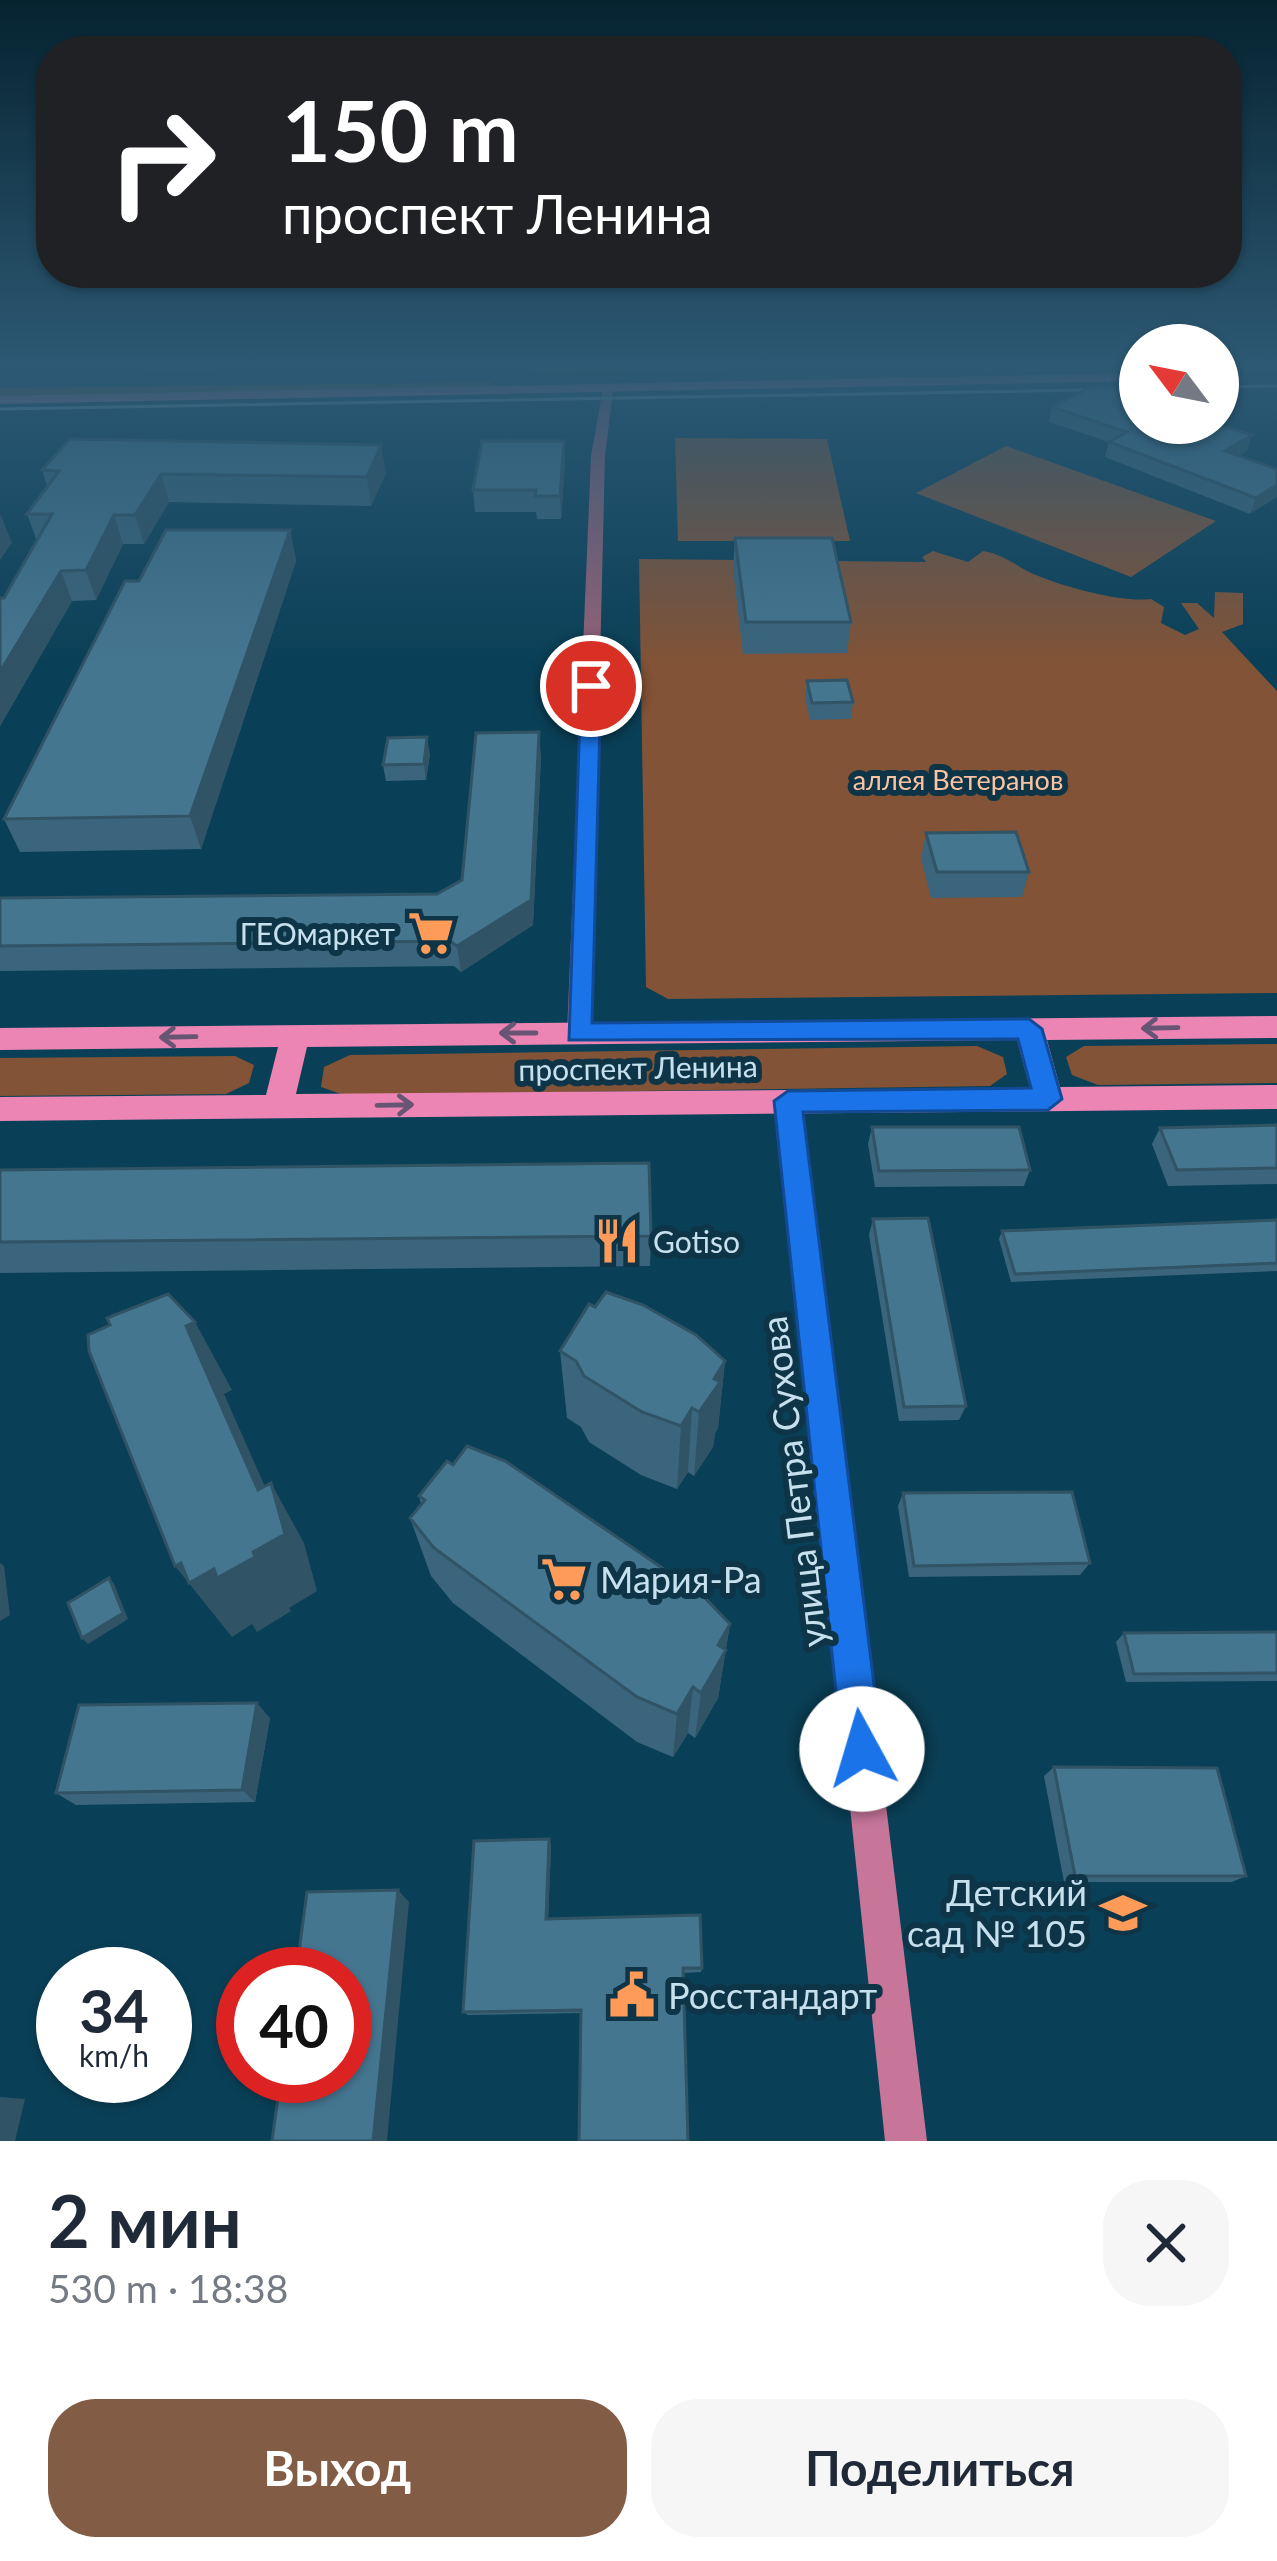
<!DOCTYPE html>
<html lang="ru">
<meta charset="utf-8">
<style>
:root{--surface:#fff;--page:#f6f6f7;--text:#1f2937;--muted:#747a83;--accent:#835c46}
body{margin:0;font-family:Lato,sans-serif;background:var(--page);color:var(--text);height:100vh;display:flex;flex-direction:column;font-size:45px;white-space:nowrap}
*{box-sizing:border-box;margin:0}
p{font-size:39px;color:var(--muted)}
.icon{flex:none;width:66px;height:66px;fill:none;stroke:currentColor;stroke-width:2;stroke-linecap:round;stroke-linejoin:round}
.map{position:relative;height:2141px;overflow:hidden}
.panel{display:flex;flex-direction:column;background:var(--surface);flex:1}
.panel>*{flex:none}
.banner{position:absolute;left:36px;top:36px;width:1206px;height:252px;border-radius:48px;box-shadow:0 3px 9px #0004;background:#202124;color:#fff;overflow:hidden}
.needle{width:78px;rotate:302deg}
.controls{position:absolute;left:1119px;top:324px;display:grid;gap:24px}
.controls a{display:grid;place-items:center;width:120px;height:120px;border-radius:50%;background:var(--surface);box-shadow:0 3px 9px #0004;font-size:60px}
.speed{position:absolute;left:36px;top:1947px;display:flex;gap:24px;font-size:60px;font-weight:700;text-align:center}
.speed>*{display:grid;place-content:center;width:156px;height:156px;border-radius:50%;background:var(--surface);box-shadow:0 3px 9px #0004;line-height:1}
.speed small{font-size:30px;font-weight:400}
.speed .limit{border:18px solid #d22;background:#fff;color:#111}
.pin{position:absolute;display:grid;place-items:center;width:102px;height:102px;color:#fff;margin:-51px;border:6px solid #fff;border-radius:50%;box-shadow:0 3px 12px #0007}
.me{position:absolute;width:132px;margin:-66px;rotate:354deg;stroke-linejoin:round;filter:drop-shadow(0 0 9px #0008)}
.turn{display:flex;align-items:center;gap:42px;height:252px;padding:0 48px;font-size:54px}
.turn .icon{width:156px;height:156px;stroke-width:2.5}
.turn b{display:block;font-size:84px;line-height:102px}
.round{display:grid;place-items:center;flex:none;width:126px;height:126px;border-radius:48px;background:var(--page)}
.head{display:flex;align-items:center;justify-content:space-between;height:204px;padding:0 48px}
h1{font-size:72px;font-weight:700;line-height:90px}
.primary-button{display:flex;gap:24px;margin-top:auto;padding:24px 48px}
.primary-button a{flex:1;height:138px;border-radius:48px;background:var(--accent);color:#fff;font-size:48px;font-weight:700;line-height:138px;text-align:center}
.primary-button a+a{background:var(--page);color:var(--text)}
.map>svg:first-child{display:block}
.green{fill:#825336}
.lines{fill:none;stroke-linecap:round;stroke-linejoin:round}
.street{fill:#956278;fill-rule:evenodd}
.secondary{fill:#c7769a;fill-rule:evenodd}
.primary{fill:#ed85b4;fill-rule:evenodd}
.tram{stroke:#7ca1b2;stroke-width:3}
.wall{fill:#3b657c}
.shaded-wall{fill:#305365}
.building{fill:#457690;stroke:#305365;stroke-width:3}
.oneway{stroke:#675573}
.route{fill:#1a73e8;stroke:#114b97;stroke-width:3}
.labels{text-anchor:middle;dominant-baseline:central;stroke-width:12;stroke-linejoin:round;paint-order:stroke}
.far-park-label{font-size:27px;fill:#fbc3a1;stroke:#0e3547}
.poi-label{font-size:30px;fill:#c6e0ee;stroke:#0e3547;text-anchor:end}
.street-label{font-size:30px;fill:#c6e0ee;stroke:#0e3547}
.near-street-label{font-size:36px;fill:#c6e0ee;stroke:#0e3547}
.near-poi-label{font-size:36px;fill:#c6e0ee;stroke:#0e3547;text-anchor:start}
</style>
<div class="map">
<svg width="1277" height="2141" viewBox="0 0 1277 2141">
<rect width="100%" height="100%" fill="#0a4057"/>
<path class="green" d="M517,364h214v6l-194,2z
M490,382l7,5 -497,10v-9z
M675,438l152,1 23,102h-172z
M1006,446l210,75 -85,56 -215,-84z
M933,551l35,11 15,-11c18,3 28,11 44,20 28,14 93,32 124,28l13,8 -3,16 24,12 14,-6 -18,-26h16l17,15 1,-26 28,1v31l-21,8 55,59v302l-609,6 -22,-12 -7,-428 287,3 -4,-5z
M1277,1044v39l-179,2 -26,-10 -6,-18 18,-11z
M977,1046l26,11 4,17 -17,12 -646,9 -23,-8 3,-20 26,-12z
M235,1056l19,9 -5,18 -23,11 -226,2v-38z"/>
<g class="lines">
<path class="street" d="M979,364h12l4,6 -10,3z
M603,388l10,3 -8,65 -14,577 -12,9 -12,-9 24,-577z"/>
<path class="secondary" d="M1218,364h59v5l-59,1z
M1140,373v8l-1140,23v-8z
M788,1092l9,2 3,7 127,1040h-42l-109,-1040 3,-7z"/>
<path class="primary" d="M1277,1016v22l-230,2 13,47 217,-2v24l-1277,12v-24l266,-2 12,-48 -278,3v-22zM1017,1040l13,48 -734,6 11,-47z"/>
<path class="tram" d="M1218,387l59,-1
M0,409l1140,-20"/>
</g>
<path class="wall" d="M143,364h75l-2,5h-72z
M278,364h92l-91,3z
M1117,393l130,58 -9,5 39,13 -27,45 -145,-57 4,-15 -60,-20 3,-15z
M564,441l1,22 -4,56h-24l-1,-7h-61l-2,-22z
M42,470l344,3 -15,33 -202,-4 -25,42h-21l-27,56 -24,1 -72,125v-128h4l33,-57 -10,-27 20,-28z
M290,530l6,31 -95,288 -181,3 -16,-33 135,-238z
M735,538l116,84 -4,31 -104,1 -10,-85z
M807,681l46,21 -2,17 -41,1 -5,-22z
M430,754l-4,26 -40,1 -3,-16z
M541,756l-8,169 -72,47 -7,-6 -454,5v-73l437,-4 25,-14z
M926,833l103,39 -7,25 -91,1 -10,-40z
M1277,1125v59l-109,2 -16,-42 8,-16z
M872,1127l158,43 -6,16 -149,1 -7,-43z
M0,1170l651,66 -1,30 -650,7z
M873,1219l93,187 -7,14 -60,1 -30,-186z
M1277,1220v51l-266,11 -12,-43 3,-8z
M595,1307l130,54 -7,67 -3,5 -2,14 -19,29 -6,-4 -11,17 -36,-14 -52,-33 -8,-15 -14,-9 -7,-67z
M903,1493l187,70 -10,12 -171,2 -11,-71z
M419,1496l311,128 -12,74 -23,40 -7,-5 -15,24 -36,-15 -184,-139 -22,-27 -21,-58 11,-14z
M1277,1632v49l-151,1 -10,-40 8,-9z
M270,1718l-15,84 -179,3 -20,-12z
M1054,1767l192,109 -14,6h-168l-20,-106z
M549,1839l2,7 -3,73 154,49 -1,4 -18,1 -102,40 -113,2 -5,-3z"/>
<path class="shaded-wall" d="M1252,435l-5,16 -28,16 6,-16z
M564,441l1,22 -4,56 -1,-23z
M381,445l5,28 -15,33 -4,-29z
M161,474l8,28 -25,42 -9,-29z
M1277,485v12l-27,17 6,-16z
M0,513l12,30 -12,17z
M114,515l9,29 -27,56 -10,-30z
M290,530l6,31 -95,288 -11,-33z
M61,571l11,30 -72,125v-54z
M539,732l2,24 -8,169 -72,47 -4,-26z
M427,737l3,17 -4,26 -2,-16z
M195,1322l37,68 -8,4 58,131 -11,-42 33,60 13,48 -28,17 2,3 -34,21 -5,-8 -20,13 -57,-71 6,-3 33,6 39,-17 5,-62 -72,-164z
M725,1361l-7,67 -3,5 -2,14 -19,29 5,-64 15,-33z
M692,1408l-4,64 -11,17 4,-63z
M0,1563l4,3 6,49 -10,6z
M109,1578l5,6 14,35 -40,25 -6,-6z
M730,1624l-12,74 -23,40 6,-45 17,-48z
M693,1687l-5,46 -15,24 4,-43z
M257,1703l13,15 -15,84 -13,-12z
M549,1839l2,7 -3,78 -2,-5z
M398,1890l11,12 -22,239h-14z
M0,2097l25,2 -10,42h-15z"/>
<path class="building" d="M1091,387h27l-1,6 23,7v23h73l39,12 -27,16 52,18v16l-21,13 -147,-56 18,-10 -75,-25z
M70,439l311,6 -14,32 -206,-3 -26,41h-21l-28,55 -25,1 -61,101v-74h4l48,-84h-25l32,-43 -17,-1z
M482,441h82l-4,55h-25l1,-6h-63z
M166,530h124l-100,286 -186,3 121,-238h14z
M735,538h97l19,84h-105z
M847,680l6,22 -41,1 -5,-22z
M539,732l-8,168 -74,46 -7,-5 -450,5v-48l437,-4 25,-14 14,-147z
M427,737l-3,27 -41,1 5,-27z
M1016,832l13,40h-92l-11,-39z
M1277,1125v43l-100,2 -17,-42z
M872,1127h147l11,43 -151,1z
M649,1163l2,73 -651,6v-72z
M928,1218l38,188 -62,1 -31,-188z
M1277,1220v43l-262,11 -13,-43z
M606,1292l37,13 53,30 29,26 -11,18 6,3 -21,30 -7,-4 -11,18 -39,-14 -58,-36 -8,-15 -16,-10 29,-47 6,3z
M168,1294l27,28 -9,4 72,164 13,-7 14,51 -32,18 2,5 -38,21 -3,-9 -25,14 -8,-20 -6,3 -86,-215 -1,-16 22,-10 -3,-7z
M467,1446l38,15 197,134 28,29 -12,21 8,5 -25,43 -8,-6 -16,27 -40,-17 -203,-149 -24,-30 15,-18 -6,-4 28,-35 6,4z
M1072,1492l18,71 -176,3 -11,-73z
M109,1578l14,35 -41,25 -14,-35z
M1277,1632v41l-143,1 -10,-41z
M257,1703l-15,87 -186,3 23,-88z
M1054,1767l163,1 29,108h-171z
M549,1839l-3,80 154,-4 2,53h-19l5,173h-109l2,-131 -118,2 11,-171z
M398,1890l-25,251h-101l9,-65h64v-102h-49l11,-82z"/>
<defs><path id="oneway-shaft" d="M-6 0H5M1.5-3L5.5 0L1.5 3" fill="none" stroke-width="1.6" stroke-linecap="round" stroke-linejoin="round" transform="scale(3)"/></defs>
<g class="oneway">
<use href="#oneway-shaft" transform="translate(1160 1028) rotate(179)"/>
<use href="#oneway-shaft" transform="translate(518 1033) rotate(180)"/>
<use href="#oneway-shaft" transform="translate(178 1037) rotate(179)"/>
<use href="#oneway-shaft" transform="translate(395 1105) rotate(-1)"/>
</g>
<linearGradient id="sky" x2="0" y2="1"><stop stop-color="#062330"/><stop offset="0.55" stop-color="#2d5974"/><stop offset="1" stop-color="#2d5974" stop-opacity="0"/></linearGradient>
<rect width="1277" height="664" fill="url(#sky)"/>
<path class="route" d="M591,680l10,6 -9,337 437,-4 13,10 20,70 -14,11 -245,2 79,637 -6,14 -14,6 -14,-6 -6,-14 -68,-648 14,-10 243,-3 -13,-49 -449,1 12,-354z"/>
<defs>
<g id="supermarket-bare" transform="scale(3.6)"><path d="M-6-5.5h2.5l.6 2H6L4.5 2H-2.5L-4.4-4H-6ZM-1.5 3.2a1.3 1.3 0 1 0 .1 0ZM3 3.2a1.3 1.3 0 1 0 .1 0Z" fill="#fe9b59" stroke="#0e3547" stroke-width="2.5" paint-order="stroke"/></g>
<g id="restaurant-bare" transform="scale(3.6)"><path d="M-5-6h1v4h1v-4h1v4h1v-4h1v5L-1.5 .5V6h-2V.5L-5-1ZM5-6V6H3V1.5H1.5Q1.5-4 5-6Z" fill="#fe9b59" stroke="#0e3547" stroke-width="2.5" paint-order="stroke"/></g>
<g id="school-bare" transform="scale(3.6)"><path d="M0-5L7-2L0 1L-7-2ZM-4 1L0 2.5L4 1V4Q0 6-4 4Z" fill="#fe9b59" stroke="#0e3547" stroke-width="2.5" paint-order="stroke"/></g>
<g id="civic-bare" transform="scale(3.6)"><path d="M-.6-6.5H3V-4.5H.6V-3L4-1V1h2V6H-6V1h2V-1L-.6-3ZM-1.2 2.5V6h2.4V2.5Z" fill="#fe9b59" stroke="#0e3547" stroke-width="2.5" paint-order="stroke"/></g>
</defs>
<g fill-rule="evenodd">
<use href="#supermarket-bare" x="431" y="933"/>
<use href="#restaurant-bare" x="617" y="1241"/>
<use href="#supermarket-bare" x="564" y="1579"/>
<use href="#school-bare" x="1123" y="1913"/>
<use href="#civic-bare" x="632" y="1995"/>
</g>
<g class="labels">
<g class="far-park-label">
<text x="958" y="779">аллея Ветеранов</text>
</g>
<g class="poi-label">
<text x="395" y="933">ГЕОмаркет</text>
<text x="653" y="1241" text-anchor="start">Gotiso</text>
</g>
<g class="street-label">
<text transform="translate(638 1067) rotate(-1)">проспект Ленина</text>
</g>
<g class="near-street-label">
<text transform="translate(793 1482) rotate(-97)">улица Петра Сухова</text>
</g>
<g class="near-poi-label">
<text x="600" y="1579">Мария-Ра</text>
<text x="1087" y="1892" text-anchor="end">Детский<tspan x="1087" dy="41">сад № 105</tspan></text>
<text x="668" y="1995">Росстандарт</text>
</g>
</g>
</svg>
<div class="controls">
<a><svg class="needle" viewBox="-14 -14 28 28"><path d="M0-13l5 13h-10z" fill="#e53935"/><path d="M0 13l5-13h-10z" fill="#747a83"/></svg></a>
</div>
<div class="speed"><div>34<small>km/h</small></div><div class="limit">40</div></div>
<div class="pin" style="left:591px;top:686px;background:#d93025"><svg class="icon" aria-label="arrive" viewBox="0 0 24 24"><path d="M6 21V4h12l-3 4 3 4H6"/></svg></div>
<svg class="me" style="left:862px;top:1749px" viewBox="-20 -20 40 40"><circle r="19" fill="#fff"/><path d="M0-13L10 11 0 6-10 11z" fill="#1a73e8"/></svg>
<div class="banner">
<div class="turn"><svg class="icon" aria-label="right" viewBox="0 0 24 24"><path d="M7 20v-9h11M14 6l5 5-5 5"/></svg><div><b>150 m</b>проспект Ленина</div></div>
</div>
</div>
<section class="panel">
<div class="head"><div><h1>2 мин</h1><p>530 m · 18:38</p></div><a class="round"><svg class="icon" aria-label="close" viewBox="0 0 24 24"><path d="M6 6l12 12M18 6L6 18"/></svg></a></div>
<div class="primary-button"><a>Выход</a><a>Поделиться</a></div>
</section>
